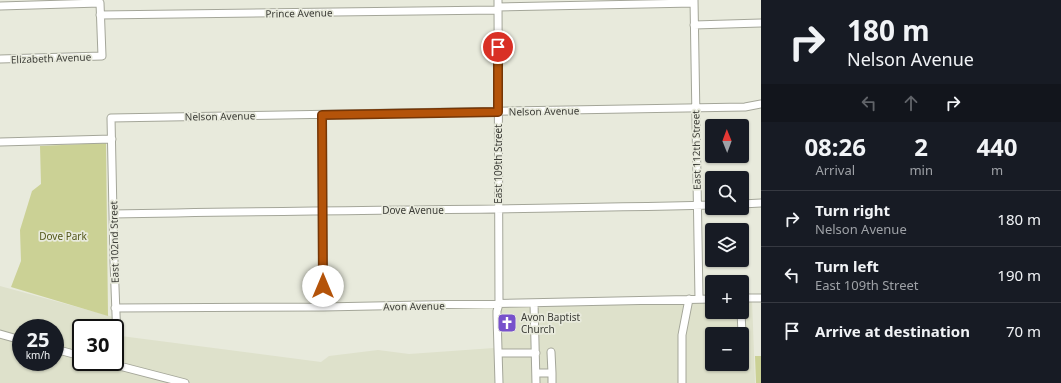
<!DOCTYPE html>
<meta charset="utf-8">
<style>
:root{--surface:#171b24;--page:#20242c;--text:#f1f3f6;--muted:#9ea1a6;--line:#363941}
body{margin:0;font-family:"Noto Sans",sans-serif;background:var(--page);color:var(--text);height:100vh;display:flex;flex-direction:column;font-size:15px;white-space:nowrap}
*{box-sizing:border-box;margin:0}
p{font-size:13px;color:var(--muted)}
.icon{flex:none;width:22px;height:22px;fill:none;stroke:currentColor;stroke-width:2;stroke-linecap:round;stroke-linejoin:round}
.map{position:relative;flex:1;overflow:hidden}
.drawer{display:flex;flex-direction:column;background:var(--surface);width:300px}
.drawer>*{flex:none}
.guide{background:#171b24;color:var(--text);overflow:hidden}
.needle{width:26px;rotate:359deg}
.controls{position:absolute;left:705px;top:119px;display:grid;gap:8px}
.controls a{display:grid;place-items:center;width:44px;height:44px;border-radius:4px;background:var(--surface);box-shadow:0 1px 3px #0004;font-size:20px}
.speed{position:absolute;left:12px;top:319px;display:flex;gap:8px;font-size:20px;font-weight:700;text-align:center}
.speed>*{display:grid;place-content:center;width:52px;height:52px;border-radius:50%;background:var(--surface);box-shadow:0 1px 3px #0004;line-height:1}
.speed small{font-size:10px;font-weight:400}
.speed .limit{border:2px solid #111;border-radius:6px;background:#fff;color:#111}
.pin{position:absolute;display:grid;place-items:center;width:34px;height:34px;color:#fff;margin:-17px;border:2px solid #fff;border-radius:50%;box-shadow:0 1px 4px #0007}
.me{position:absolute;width:44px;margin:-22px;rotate:0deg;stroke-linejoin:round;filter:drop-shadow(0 0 3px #0008)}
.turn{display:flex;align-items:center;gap:14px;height:84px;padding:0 20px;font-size:18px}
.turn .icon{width:52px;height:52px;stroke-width:2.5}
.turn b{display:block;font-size:28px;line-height:34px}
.lanes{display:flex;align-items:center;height:38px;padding:0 20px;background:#0003;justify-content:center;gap:20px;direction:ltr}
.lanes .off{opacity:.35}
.eta{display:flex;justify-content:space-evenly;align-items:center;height:68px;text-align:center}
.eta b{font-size:24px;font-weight:700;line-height:28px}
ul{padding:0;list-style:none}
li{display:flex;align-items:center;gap:12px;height:56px;padding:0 20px;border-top:1px solid var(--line)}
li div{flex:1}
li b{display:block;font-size:15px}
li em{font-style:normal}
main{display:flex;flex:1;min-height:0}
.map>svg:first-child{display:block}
.built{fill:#dee1cb;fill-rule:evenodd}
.green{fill:#cbd195}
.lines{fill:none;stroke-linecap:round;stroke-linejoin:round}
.minor-casing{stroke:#a4a699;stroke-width:9}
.minor{stroke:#fff;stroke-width:7}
.route-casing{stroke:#753606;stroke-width:10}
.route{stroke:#b45309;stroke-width:7}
.labels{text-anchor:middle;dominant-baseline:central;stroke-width:3.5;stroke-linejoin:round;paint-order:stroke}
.street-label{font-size:10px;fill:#3c3d37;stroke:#e8eadc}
.park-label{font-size:10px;fill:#53571a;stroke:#e8eadc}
.poi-label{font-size:10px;fill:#3c3d37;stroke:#e8eadc;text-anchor:start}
</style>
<main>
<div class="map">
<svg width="761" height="383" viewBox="0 0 761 383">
<rect width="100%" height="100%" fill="#e8eadc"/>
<path class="built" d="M0,286l121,33v17l200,26 8,-6 49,-6 31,4 85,-6v-44l218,-5v13h30v-14h10l3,85h-755zM21,328h34v34h-34zM81,328h34v34h-34zM712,334h30v30h-30z"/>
<path class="green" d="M106,143l2,173 -97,-29 10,-26 -1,-31 12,-39 9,-7 -1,-38z
M755,356h6v27h-5z"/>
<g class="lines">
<g class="minor-casing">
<path id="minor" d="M498,0l1,304 -2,7v5l2,67
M694,0l5,299
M0,6l100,-3 2,53 -102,3
M498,7l196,-4
M100,15l398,-5
M694,25l67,-2
M322,115l1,192
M0,142l112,-3
M742,204l19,-1
M113,214c200,-4 399,-4 599,-9
M742,298h19
M534,303l2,80
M115,308l208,-1 389,-8
M741,312l1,21
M0,334l21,6
M55,349l26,7
M499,353h37
M104,362l81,21
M118,366l-4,-105 -3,-143 634,-11 16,-3
M536,373h16l-1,-21
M552,373v10
M682,383v-48l7,-36"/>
</g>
<use href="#minor" class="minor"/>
</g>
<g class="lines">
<g class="route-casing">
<path id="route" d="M323,286l-1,-171 176,-3v-65"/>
</g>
<use href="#route" class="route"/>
</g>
<defs>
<g id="church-square" transform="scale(1)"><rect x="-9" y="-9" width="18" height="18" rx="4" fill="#7751cb" stroke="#e8eadc"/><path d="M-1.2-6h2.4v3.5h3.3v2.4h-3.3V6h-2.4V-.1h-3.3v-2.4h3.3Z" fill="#fff"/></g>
</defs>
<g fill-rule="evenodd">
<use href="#church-square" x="507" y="323"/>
</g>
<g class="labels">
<g class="street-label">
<text transform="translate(299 13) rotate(-1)">Prince Avenue</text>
<text transform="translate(51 58) rotate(-2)">Elizabeth Avenue</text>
<text transform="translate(544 111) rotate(-1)">Nelson Avenue</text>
<text transform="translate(220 116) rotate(-1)">Nelson Avenue</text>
<text transform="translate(696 150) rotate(-91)">East 112th Street</text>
<text transform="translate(498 164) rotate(-90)">East 109th Street</text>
<text x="413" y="210">Dove Avenue</text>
<text transform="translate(114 242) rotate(-91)">East 102nd Street</text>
<text transform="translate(414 306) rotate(-1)">Avon Avenue</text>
</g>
<g class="park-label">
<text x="63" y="236">Dove Park</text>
</g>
<g class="poi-label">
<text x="521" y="317">Avon Baptist<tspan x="521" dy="12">Church</tspan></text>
</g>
</g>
</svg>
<div class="controls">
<a><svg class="needle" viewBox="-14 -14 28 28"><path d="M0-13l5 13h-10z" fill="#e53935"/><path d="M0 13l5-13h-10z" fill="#9ea1a6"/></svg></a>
<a><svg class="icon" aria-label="search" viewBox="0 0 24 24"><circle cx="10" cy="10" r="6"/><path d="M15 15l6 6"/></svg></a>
<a><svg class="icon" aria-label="layers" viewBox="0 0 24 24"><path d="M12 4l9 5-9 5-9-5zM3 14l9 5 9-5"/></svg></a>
<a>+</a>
<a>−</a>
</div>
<div class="speed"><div>25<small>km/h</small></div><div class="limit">30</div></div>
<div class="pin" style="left:498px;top:47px;background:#d93025"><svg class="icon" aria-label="arrive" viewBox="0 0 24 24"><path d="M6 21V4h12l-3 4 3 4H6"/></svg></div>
<svg class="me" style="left:323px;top:286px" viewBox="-20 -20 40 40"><circle r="19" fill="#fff"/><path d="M0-13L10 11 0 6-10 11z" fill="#b45309"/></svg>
</div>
<section class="drawer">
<div class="guide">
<div class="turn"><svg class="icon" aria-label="right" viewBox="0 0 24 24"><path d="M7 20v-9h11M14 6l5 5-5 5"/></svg><div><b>180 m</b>Nelson Avenue</div></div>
<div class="lanes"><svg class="icon off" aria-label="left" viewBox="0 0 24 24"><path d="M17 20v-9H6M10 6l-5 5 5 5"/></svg><svg class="icon off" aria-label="ahead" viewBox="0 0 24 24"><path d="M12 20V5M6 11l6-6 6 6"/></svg><svg class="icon" aria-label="right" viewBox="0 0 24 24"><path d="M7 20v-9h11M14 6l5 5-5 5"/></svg></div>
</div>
<div class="eta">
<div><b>08:26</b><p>Arrival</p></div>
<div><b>2</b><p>min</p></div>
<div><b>440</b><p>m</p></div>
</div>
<ul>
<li><svg class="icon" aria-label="right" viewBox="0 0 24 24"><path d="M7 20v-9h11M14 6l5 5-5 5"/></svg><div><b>Turn right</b><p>Nelson Avenue</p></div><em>180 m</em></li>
<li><svg class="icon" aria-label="left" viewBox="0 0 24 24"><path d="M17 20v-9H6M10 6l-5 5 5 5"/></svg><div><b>Turn left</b><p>East 109th Street</p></div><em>190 m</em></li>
<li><svg class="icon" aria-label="arrive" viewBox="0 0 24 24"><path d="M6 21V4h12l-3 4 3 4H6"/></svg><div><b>Arrive at destination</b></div><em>70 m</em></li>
</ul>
</section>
</main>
